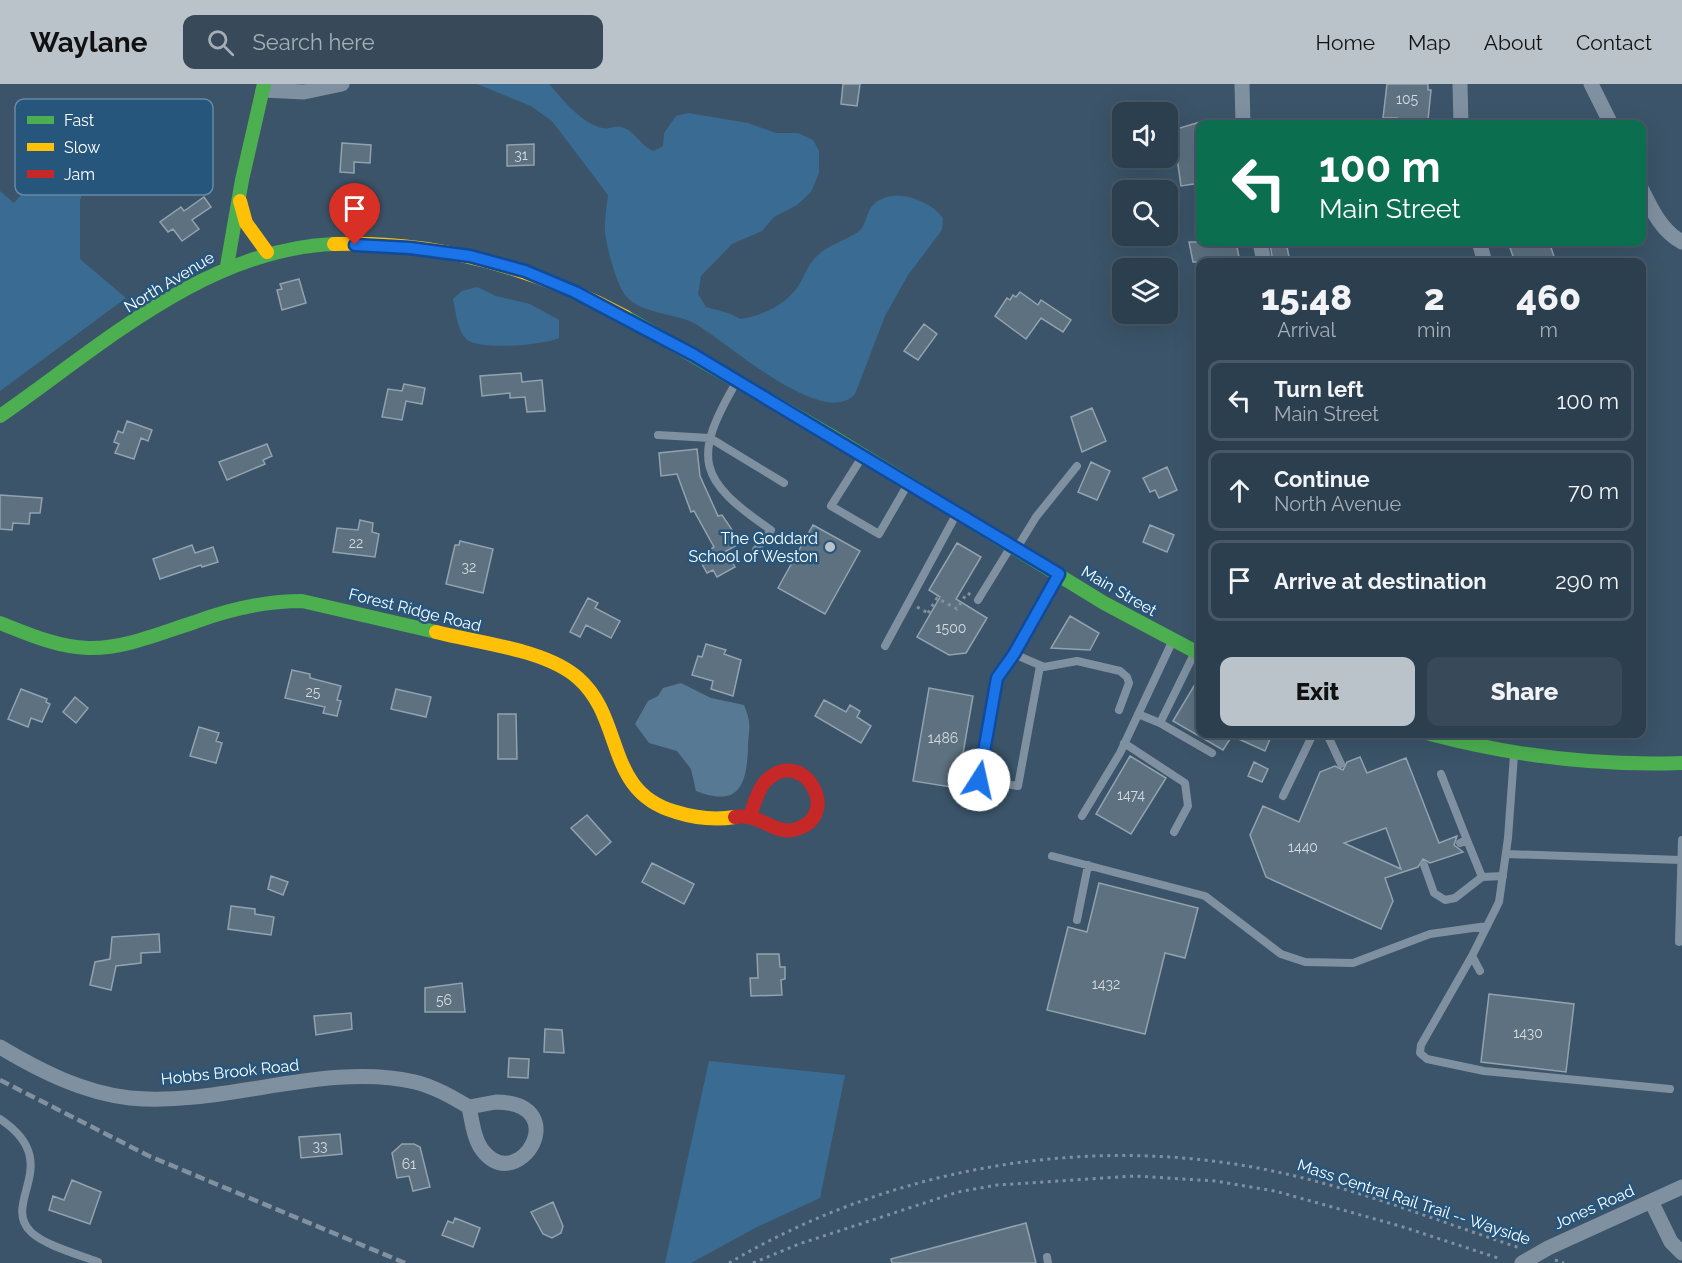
<!DOCTYPE html>
<style>
:root{--surface:#2c3f4f;--page:#384a59;--text:#f1f3f6;--muted:#a6afb7;--line:#485866;--accent:#bac3ca}
body{margin:0;font-family:Raleway,sans-serif;background:var(--page);color:var(--text);height:100vh;display:flex;flex-direction:column;font-size:22px;white-space:nowrap}
*{box-sizing:border-box;margin:0}
p{font-size:20px;color:var(--muted)}
.icon{flex:none;width:33px;height:33px;fill:none;stroke:currentColor;stroke-width:2;stroke-linecap:round;stroke-linejoin:round}
.map{position:relative;flex:1;overflow:hidden}
.side{position:absolute;left:1196px;top:174px;width:450px;height:480px;display:flex;flex-direction:column;background:var(--surface);border-radius:12px;box-shadow:0 6px 24px #0002,0 0 0 2px var(--line)}
.side>*{flex:none}
.top-card{position:absolute;left:1196px;top:36px;width:450px;height:126px;border-radius:12px;box-shadow:0 6px 24px #0002,0 0 0 2px var(--line);background:#0b6e4f;color:#fff;overflow:hidden}
.controls{position:absolute;left:1112px;top:18px;display:grid;gap:12px}
.controls a{display:grid;place-items:center;width:66px;height:66px;border-radius:12px;background:var(--surface);box-shadow:0 6px 24px #0002,0 0 0 2px var(--line);font-size:30px}
.pin{position:absolute;display:grid;place-items:center;width:51px;height:51px;color:#fff;margin:-62px -26px;border-radius:50% 50% 50% 0;rotate:-45deg;box-shadow:0 0 6px #0007}
.pin .icon{rotate:45deg}
.me{position:absolute;width:66px;margin:-33px;rotate:10deg;stroke-linejoin:round;filter:drop-shadow(0 0 4px #0008)}
.turn{display:flex;align-items:center;gap:21px;height:126px;padding:0 24px;font-size:27px}
.turn .icon{width:78px;height:78px;stroke-width:2.5}
.turn b{display:block;font-size:42px;line-height:51px}
.eta{display:flex;justify-content:space-evenly;align-items:center;height:102px;text-align:center}
.eta b{font-size:36px;font-weight:800;line-height:42px}
.action{display:flex;gap:12px;margin-top:auto;padding:12px 24px}
.action a{flex:1;height:69px;border-radius:12px;background:var(--accent);color:#111;font-size:24px;font-weight:800;line-height:69px;text-align:center}
.action a+a{background:var(--page);color:var(--text)}
ul{padding:0;list-style:none}
li{display:flex;align-items:center;gap:18px;height:81px;margin:0 12px 9px;padding:0 12px;border:3px solid var(--line);border-radius:12px}
li div{flex:1}
li b{display:block;font-size:22px}
li em{font-style:normal}
header{display:flex;align-items:center;gap:36px;box-sizing:border-box;height:84px;padding:0 30px;background:var(--accent);color:#111}
header strong{font-size:28px}
nav{display:flex;gap:33px;margin-inline-start:auto;font-size:21px}
.search{width:420px;height:54px;background:var(--page);display:flex;align-items:center;gap:15px;box-sizing:border-box;padding:0 21px;border-radius:12px;color:var(--muted);font-size:22px}
.map>svg:first-child{display:block}
.green{fill:#3a6c93}
.water{fill:#587993}
.building{fill:#5d7181;stroke:#92a2af;stroke-width:1.5;fill-rule:evenodd}
.lines{fill:none;stroke-linecap:round;stroke-linejoin:round}
.path{stroke:#7f90a0;stroke-width:3;stroke-dasharray:3 4.5;stroke-linecap:butt}
.lane{stroke:#7f90a0;stroke-width:8}
.street{stroke:#7f90a0;stroke-width:15}
.fast{stroke:#4caf50;stroke-width:14}
.slow{stroke:#ffc107;stroke-width:14}
.jam{stroke:#c62828;stroke-width:14}
.rail{stroke:#8191a0;stroke-width:4.5;stroke-dasharray:10 4.5;stroke-linecap:butt}
.route-casing{stroke:#114b97;stroke-width:15}
.route{stroke:#1a73e8;stroke-width:10}
.poi-dot{fill:#bac3ca;stroke:#27567d;stroke-width:2}
.labels{text-anchor:middle;dominant-baseline:central;stroke-width:5;stroke-linejoin:round;paint-order:stroke}
.number-label{font-size:14px;fill:#d6dce0}
.street-label{font-size:16px;fill:#fff;stroke:#27567d}
.poi-label{font-size:16px;fill:#fff;stroke:#27567d;text-anchor:end}
.key{fill:#27567d;stroke:#6889a4;stroke-width:1.5}
.key-label{font-size:16px;fill:#fff}
</style>
<header>
<strong>Waylane</strong>
<div class="search"><svg class="icon" aria-label="search" viewBox="0 0 24 24"><circle cx="10" cy="10" r="6"/><path d="M15 15l6 6"/></svg>Search here</div>
<nav><a>Home</a><a>Map</a><a>About</a><a>Contact</a></nav>
</header>
<div class="map">
<svg width="1682" height="1179" viewBox="0 0 1682 1179">
<rect width="100%" height="100%" fill="#3b5469"/>
<path class="green" d="M477,0h72c13,15 34,41 54,44 6,2 12,-3 18,-1 15,4 19,19 33,24l9,-5 1,-13 12,-17 12,-3 60,10 28,10h22l15,7 6,11v22l-8,19 -14,13 -23,12 -12,14 -30,13 -31,32 -3,18 8,13 25,7 9,5c22,-3 46,-14 59,-34 5,-8 9,-20 16,-27 12,-13 30,-17 43,-26 9,-6 8,-22 16,-28 19,-18 56,-4 69,14l-1,12 -34,45 -23,41 -30,78c-32,36 -129,-53 -161,-71 -20,-10 -53,-9 -68,-27 -9,-10 -20,-50 -21,-65 -1,-11 2,-25 3,-36l-56,-74 -21,-15z
M69,15l8,2 21,34 5,15 -23,50v59l46,39 -126,93v-200l14,12c10,-12 21,-25 26,-40 8,-25 9,-45 29,-64z
M477,203l19,9 34,8 29,16v18c-15,7 -80,13 -93,1 -9,-10 -10,-27 -13,-40l9,-8z
M709,977l136,14 -25,123 -63,29 -66,36h-26z"/>
<path class="water" d="M681,599l30,15 33,7c9,22 4,23 4,45 -2,37 -10,57 -52,41l-5,-22 -14,-18 -28,-8 -14,-19 13,-23 10,-5 5,-8z"/>
<path class="building" d="M843,0h17l-3,22 -16,-2z
M1387,0h41v6h3l-3,30 -13,-1v4l-19,-1 1,-4h-14z
M1200,38v61l-19,3 -8,-56z
M342,59l29,2 -1,18 -16,-1v11l-14,-1z
M534,60v21l-27,1v-21z
M204,113l7,10 -19,13 7,9 -17,12 -9,-12 -5,3 -8,-10 21,-15 3,4z
M1189,158h47l4,20h-47z
M1286,158l4,20h-17l-3,-18z
M1508,158h41l7,20h-41z
M299,195l7,24 -24,7 -5,-20 5,-1 -2,-5z
M1020,208l18,13 3,-5 30,20 -8,12 -22,-14 -15,21 -31,-23 12,-18 3,2 3,-5 3,2z
M924,240l13,10 -19,26 -14,-9z
M521,289l1,9 20,-2 3,31 -18,1 -2,-15 -15,1v-5l-28,3 -2,-20z
M404,300l21,4 -3,16 -16,-3 -4,19 -20,-3 6,-28 14,2z
M1092,324l14,33 -24,11 -11,-35z
M127,337l25,9 -4,11 -7,-3 -7,21 -19,-6 4,-9 -5,-2 4,-11 5,2z
M267,360l5,12 -9,4 2,4 -38,16 -8,-18z
M697,365l3,27 18,40 4,-1 19,28 -15,8 9,16 -18,10 -4,-7 -6,3 -9,-16 16,-10 -20,-36 -3,1 -14,-38 -16,2 -2,-23z
M1091,378l19,9 -13,29 -19,-8z
M1167,383l10,23 -18,8 -4,-8 -5,2 -7,-14z
M0,411l42,3 -2,15h-10l-1,11 -16,-1 -1,7 -12,-1z
M360,436l13,3 -1,9 7,2 -4,23 -42,-5 4,-24 21,2z
M813,441l47,26 -35,63 -47,-26z
M1150,441l24,10 -7,17 -24,-10z
M460,457l33,8 -10,44 -37,-9 9,-39h4z
M957,459l24,14 -25,42 31,19 -21,35 -17,2 -32,-18 23,-40 -11,-7z
M192,461l3,8 18,-6 5,15 -16,5 -1,-2 -41,14 -7,-20z
M588,514l10,5 -3,5 25,13 -9,17 -25,-13 -6,12 -10,-5z
M1070,532l29,17 -9,17 -39,-2z
M706,560l20,6 -2,4 17,6 -8,36 -22,-7 2,-8 -21,-6 6,-19 4,1z
M292,586l18,4v4l31,8 -4,14 4,1 -4,15 -14,-3 2,-6 -40,-9z
M1200,592v58h72l-7,17 -33,-15 -9,14 -50,-29z
M929,604l44,8 -16,92 -44,-7z
M21,605l26,10 -1,3 4,2 -8,18 -11,-4 -3,9 -20,-8z
M396,605l35,8 -5,20 -35,-8z
M75,613l13,11 -12,15 -13,-11z
M824,616l22,12 4,-7 10,6 -3,6 14,9 -10,17 -46,-27z
M498,630h18l1,45h-19z
M199,643l20,6 -3,8 6,2 -6,20 -26,-7z
M1130,672l36,22 -35,56 -35,-20z
M1360,673l7,16 39,-15 33,85 18,-7 -3,9 9,7 -33,11 -7,-4 -5,8 -33,11 8,23 -12,28 -115,-52 -16,-42 13,-29 36,16 21,-50 15,-6 8,4 4,-8zM1386,744l15,41 -57,-26z
M1254,678l14,7 -6,13 -14,-6z
M587,731l24,27 -15,13 -25,-27z
M652,779l42,21 -10,20 -42,-22z
M271,792l17,6 -5,13 -15,-6z
M1099,799l99,25 -13,50 -20,-5 -20,81 -98,-24 21,-83 19,5z
M231,822l24,3v5l19,3 -3,18 -43,-6z
M159,850l1,18 -19,1v10l-25,3 -5,24 -21,-5 5,-23 15,-3 2,-22z
M757,870h22l1,13h5v12l-4,1 1,15 -31,1 -1,-18h8z
M462,899l3,29h-40v-24z
M1489,910l85,10 -8,68 -85,-10z
M351,929l1,16 -36,6 -2,-19z
M545,945l17,1 2,23 -20,-1z
M509,974l20,1 -1,19 -20,-1z
M340,1050l2,20 -41,4 -2,-21z
M402,1060h12l6,3 10,40 -17,4 -4,-15 -12,2 -5,-25z
M72,1096l29,12 -11,32 -41,-14 4,-14 11,4z
M553,1118l10,24 -2,7 -9,5 -9,-4 -12,-22z
M455,1134l25,10 -7,19 -31,-12 6,-14 5,2z
M1026,1139l10,40h-144l-1,-4z"/>
<g class="lines">
<path class="path" d="M917,523l13,7
M928,529l9,-15 20,11 10,-16 4,2
M1555,1176l9,3
M729,1179c164,-97 366,-132 553,-90 81,18 159,49 238,75
M753,1179l46,-19 159,-52 39,-7 138,-9 80,5 60,10 125,35 101,33"/>
<path class="lane" d="M737,297c-46,78 -39,99 34,149l-15,20
M658,351l52,3 74,45
M862,373l-31,49 48,28 29,-50
M1017,464l19,-31 41,-51
M978,516l32,-52
M885,562l72,-133
M1014,570l30,13 33,-6 43,10 7,6 2,6 -10,27
M1040,582l-22,120 -39,-6 18,-102 17,-24 44,-78
M1138,630l22,9 52,30
M1160,639l34,-69
M1327,650l14,30
M1124,659l61,40 3,23 -14,26
M1514,671l-6,83 -9,64 -27,54 -51,89 -1,8 7,6 57,12 186,18
M1441,690l26,66
M1283,712l30,-62
M1082,732l38,-63 52,-111
M1682,756l-3,102 3,-1
M1460,759l7,-3 15,37 21,-1
M1506,770l175,6
M1052,772l153,40 76,58 24,8 48,1 77,-29 57,-8
M1424,781l10,28 11,7 10,-2 27,-21
M1077,836l11,-55
M1472,872l8,15
M0,1035c66,44 0,83 31,113 13,13 49,23 67,30
M1047,1173l1,6"/>
<path class="street" d="M1242,0l1,40
M1460,0l1,40
M1591,0l20,40
M263,6l41,2 38,-8
M1641,104c10,20 20,43 41,54
M1260,158l4,20
M1479,158l6,20
M0,963c40,24 84,46 130,51 93,9 195,-37 285,-16 20,5 37,15 54,25
M496,1018c79,1 23,94 -13,49 -9,-11 -11,-30 -14,-44z
M1651,1117l20,41 11,11
M1522,1179l26,-15 134,-61"/>
<path class="fast" d="M227,182l15,-86 22,-96
M626,233l204,118 274,168 96,51
M0,332c101,-70 206,-167 334,-172
M0,539c28,11 57,24 88,25 36,1 73,-15 107,-26 35,-13 70,-21 107,-21l134,31
M1430,650c83,22 166,32 252,29"/>
<path class="slow" d="M240,117l6,22 21,29
M334,160c105,-4 201,24 292,73
M436,548c42,11 109,17 142,46 47,41 26,114 98,134 19,6 40,8 59,5"/>
<path class="jam" d="M735,733c25,-4 39,17 58,13 53,-12 9,-88 -28,-48 -8,9 -11,23 -15,34"/>
<path class="rail" d="M0,996l149,76 256,107"/>
</g>
<g class="lines">
<g class="route-casing">
<path id="route" d="M355,161l55,3 60,8 55,15 50,21 119,63 365,219 -45,80 -17,24 -18,102"/>
</g>
<use href="#route" class="route"/>
</g>
<circle class="poi-dot" cx="830" cy="463" r="6"/>
<g class="labels">
<g class="number-label">
<text x="1407" y="15">105</text>
<text x="521" y="71">31</text>
<text x="356" y="459">22</text>
<text x="469" y="483">32</text>
<text x="951" y="544">1500</text>
<text x="313" y="608">25</text>
<text x="943" y="654">1486</text>
<text x="1131" y="711">1474</text>
<text x="1303" y="763">1440</text>
<text x="1106" y="900">1432</text>
<text x="444" y="916">56</text>
<text x="1528" y="949">1430</text>
<text x="320" y="1062">33</text>
<text x="409" y="1080">61</text>
</g>
<g class="street-label">
<text transform="translate(169 198) rotate(-31)">North Avenue</text>
<text transform="translate(1119 507) rotate(30)">Main Street</text>
<text transform="translate(415 526) rotate(14)">Forest Ridge Road</text>
<text transform="translate(230 988) rotate(-6)">Hobbs Brook Road</text>
<text transform="translate(1414 1118) rotate(18)">Mass Central Rail Trail -- Wayside</text>
<text transform="translate(1594 1123) rotate(-24)">Jones Road</text>
</g>
<g class="poi-label">
<text x="818" y="454">The Goddard<tspan x="818" dy="18">School of Weston</tspan></text>
</g>
</g>
<rect x="15" y="15" width="198" height="96" rx="9" class="key"/>
<rect x="27" y="32" width="27" height="8" fill="#4caf50"/>
<rect x="27" y="59" width="27" height="8" fill="#ffc107"/>
<rect x="27" y="86" width="27" height="8" fill="#c62828"/>
<g class="key-label">
<text x="64" y="42">Fast</text>
<text x="64" y="69">Slow</text>
<text x="64" y="96">Jam</text>
</g>
</svg>
<div class="controls">
<a><svg class="icon" aria-label="sound" viewBox="0 0 24 24"><path d="M4 9h4l5-4v14l-5-4H4zM17 9q2 3 0 6"/></svg></a>
<a><svg class="icon" aria-label="search" viewBox="0 0 24 24"><circle cx="10" cy="10" r="6"/><path d="M15 15l6 6"/></svg></a>
<a><svg class="icon" aria-label="layers" viewBox="0 0 24 24"><path d="M12 4l9 5-9 5-9-5zM3 14l9 5 9-5"/></svg></a>
</div>
<div class="pin" style="left:355px;top:161px;background:#d93025"><svg class="icon" aria-label="arrive" viewBox="0 0 24 24"><path d="M6 21V4h12l-3 4 3 4H6"/></svg></div>
<svg class="me" style="left:979px;top:696px" viewBox="-20 -20 40 40"><circle r="19" fill="#fff"/><path d="M0-13L10 11 0 6-10 11z" fill="#1a73e8"/></svg>
<div class="top-card">
<div class="turn"><svg class="icon" aria-label="left" viewBox="0 0 24 24"><path d="M17 20v-9H6M10 6l-5 5 5 5"/></svg><div><b>100 m</b>Main Street</div></div>
</div>
<section class="side">
<div class="eta">
<div><b>15:48</b><p>Arrival</p></div>
<div><b>2</b><p>min</p></div>
<div><b>460</b><p>m</p></div>
</div>
<ul>
<li><svg class="icon" aria-label="left" viewBox="0 0 24 24"><path d="M17 20v-9H6M10 6l-5 5 5 5"/></svg><div><b>Turn left</b><p>Main Street</p></div><em>100 m</em></li>
<li><svg class="icon" aria-label="ahead" viewBox="0 0 24 24"><path d="M12 20V5M6 11l6-6 6 6"/></svg><div><b>Continue</b><p>North Avenue</p></div><em>70 m</em></li>
<li><svg class="icon" aria-label="arrive" viewBox="0 0 24 24"><path d="M6 21V4h12l-3 4 3 4H6"/></svg><div><b>Arrive at destination</b></div><em>290 m</em></li>
</ul>
<div class="action"><a>Exit</a><a>Share</a></div>
</section>
</div>
